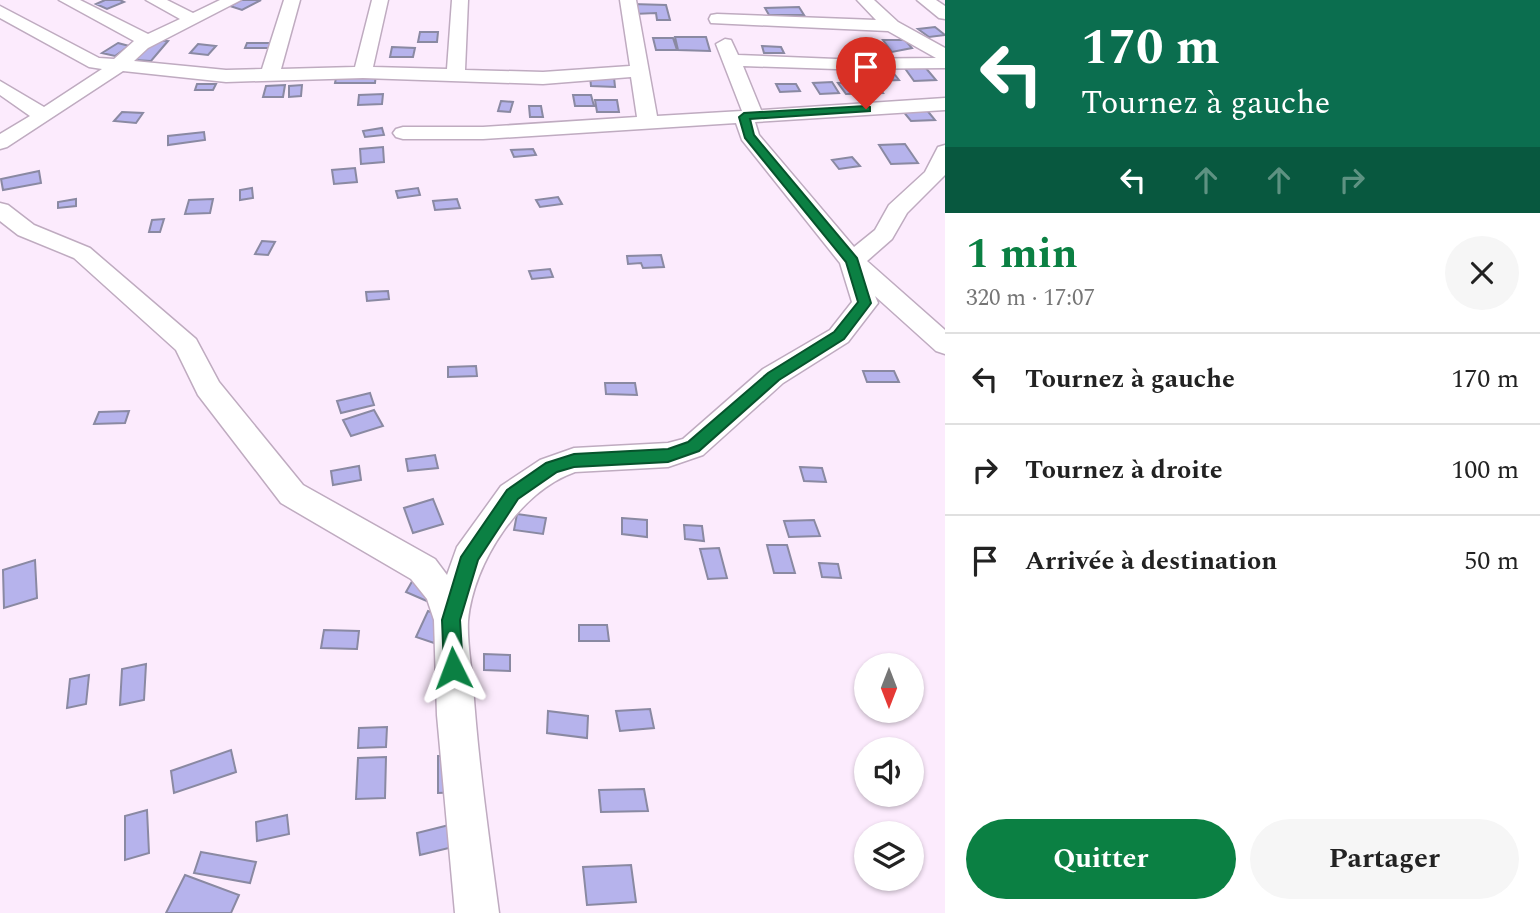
<!DOCTYPE html>
<html lang="fr">
<meta charset="utf-8">
<style>
:root{--surface:#fff;--page:#f6f6f6;--text:#222;--muted:#767676;--line:#e0e0e0;--accent:#0b8043}
body{margin:0;font-family:Spectral,serif;background:var(--page);color:var(--text);height:100vh;display:flex;flex-direction:column;font-size:26px;white-space:nowrap}
*{box-sizing:border-box;margin:0}
p{font-size:23px;color:var(--muted)}
.icon{flex:none;width:38px;height:38px;fill:none;stroke:currentColor;stroke-width:2;stroke-linecap:round;stroke-linejoin:round}
.map{position:relative;flex:1;overflow:hidden}
.panel{display:flex;flex-direction:column;background:var(--surface);width:595px}
.panel>*{flex:none}
.top-card{background:#0b6e4f;color:#fff;overflow:hidden}
.needle{width:46px;rotate:180deg}
.tools{position:absolute;left:854px;top:653px;display:grid;gap:14px}
.tools a{display:grid;place-items:center;width:70px;height:70px;border-radius:50%;background:var(--surface);box-shadow:0 2px 5px #0004;font-size:35px}
.pin{position:absolute;display:grid;place-items:center;width:60px;height:60px;color:#fff;margin:-72px -30px;border-radius:50% 50% 50% 0;rotate:-45deg;box-shadow:0 0 7px #0007}
.pin .icon{rotate:45deg}
.me{position:absolute;width:77px;margin:-38px;rotate:357deg;stroke-linejoin:round;filter:drop-shadow(0 0 5px #0008)}
.turn{display:flex;align-items:center;gap:24px;height:147px;padding:0 21px;font-size:32px}
.turn .icon{width:91px;height:91px;stroke-width:2.5}
.turn b{display:block;font-size:49px;line-height:60px}
.lanes{display:flex;align-items:center;height:66px;padding:0 21px;background:#0003;justify-content:center;gap:35px;direction:ltr}
.lanes .off{opacity:.35}
.round{display:grid;place-items:center;flex:none;width:74px;height:74px;border-radius:37px;background:var(--page)}
.overview{display:flex;align-items:center;justify-content:space-between;height:119px;padding:0 21px}
h1{font-size:42px;font-weight:700;line-height:52px;color:var(--accent)}
.button{display:flex;gap:14px;margin-top:auto;padding:14px 21px}
.button a{flex:1;height:80px;border-radius:42px;background:var(--accent);color:#fff;font-size:28px;font-weight:700;line-height:80px;text-align:center}
.button a+a{background:var(--page);color:var(--text)}
ul{padding:0;list-style:none}
li{display:flex;align-items:center;gap:21px;height:91px;padding:0 21px;border-top:2px solid var(--line)}
li div{flex:1}
li b{display:block;font-size:26px}
li em{font-style:normal}
main{display:flex;flex:1;min-height:0}
.map>svg:first-child{display:block}
.building{fill:#b6b3ec;stroke:#8a89a2;stroke-width:2}
.lines{fill:none;stroke-linecap:round;stroke-linejoin:round}
.minor-casing{stroke:#bfabc0;stroke-width:3}
.minor{fill:#fff;fill-rule:evenodd}
.route{fill:#0b8043;stroke:#07532c;stroke-width:2}
</style>
<main>
<div class="map">
<svg width="945" height="913" viewBox="0 0 945 913">
<rect width="100%" height="100%" fill="#fcebfd"/>
<path class="building" d="M105,0h15l4,2 -17,7 -11,-5z
M241,0h20l-19,10 -12,-4z
M632,4l34,1 4,15h-13l-1,-7 -22,1z
M799,7l5,8h-35l-4,-7z
M935,27l10,8 -16,2 -11,-8z
M420,32h18l-1,10h-19z
M675,37h31l4,14 -32,-1z
M653,38h20l4,12h-21z
M152,40l16,1 -17,20 -16,-1z
M883,40h22l7,8 -20,4z
M118,43l11,3 -14,10 -13,-3z
M247,43h25l-1,5h-26z
M198,44l18,2 -8,9 -18,-2z
M762,46l19,1 3,6h-20z
M392,47l23,1 -2,9h-23z
M888,66l11,14 -26,1 -10,-14z
M904,67h21l11,13 -22,1z
M337,73h39l-1,10h-40z
M590,76l24,1 1,10 -24,-1z
M832,82l7,11 -19,1 -7,-11z
M875,82l8,11 -37,1 -8,-11z
M197,84h19l-3,6h-18z
M776,84h20l4,7 -20,1z
M285,85l-2,12h-20l3,-11z
M302,85l-1,11 -12,1v-11z
M383,94l-1,10 -24,1 1,-10z
M573,95h18l3,11h-19z
M595,100h22l2,12h-22z
M501,101l12,1 -3,10 -12,-1z
M529,106h12l2,11h-13z
M926,109l9,11 -24,1 -9,-11z
M122,112l21,1 -7,10 -22,-2z
M382,128l2,7 -19,2 -2,-6z
M204,132l1,8 -37,5v-9z
M905,144l13,19 -27,1 -12,-19z
M383,147l1,15 -23,2 -1,-15z
M533,149l3,6 -22,2 -3,-7z
M852,157l8,9 -21,3 -7,-9z
M355,168l2,14 -23,2 -2,-14z
M39,171l2,12 -38,7 -2,-11z
M252,188l1,10 -13,2v-10z
M418,188l2,7 -22,3 -2,-7z
M558,197l4,7 -22,3 -4,-7z
M76,199v7l-18,2v-6z
M213,199l-3,14 -25,1 4,-14z
M457,199l3,9 -25,2 -2,-9z
M164,219l-4,13h-11l3,-12z
M262,241l13,1 -7,13 -13,-1z
M661,255l3,12 -21,1 -2,-5 -13,1 -1,-8z
M550,269l3,8 -21,2 -3,-8z
M388,291l1,8 -22,2 -1,-9z
M476,366l1,10 -29,1v-10z
M863,371h31l5,11h-32z
M605,383h30l2,12 -31,-1z
M370,393l4,12 -33,8 -4,-12z
M374,410l9,16 -32,10 -8,-16z
M129,411l-4,12 -31,1 5,-12z
M435,455l3,13 -30,3 -2,-12z
M359,466l2,14 -28,5 -2,-14z
M800,467l22,1 4,14 -22,-1z
M433,499l10,25 -30,9 -9,-25z
M517,514l29,4 -3,16 -29,-4z
M622,518l25,2v17l-25,-3z
M814,520l6,16 -31,1 -5,-16z
M684,525l18,1 2,15 -19,-2z
M767,545h20l8,28h-21z
M719,548l8,30 -19,1 -8,-30z
M35,560l2,38 -33,10 -1,-38z
M819,563l19,1 3,14 -19,-1z
M414,578l22,27 -30,-13z
M428,611l17,6 -11,26 -18,-6z
M579,625h28l2,16h-30z
M324,630l35,1 -2,18 -36,-1z
M484,654l26,1v16l-26,-1z
M146,664l-2,36 -24,5 2,-36z
M89,675l-3,29 -19,4 3,-29z
M650,709l4,19 -34,3 -4,-20z
M548,711l40,5 -1,22 -40,-5z
M387,727l-1,20 -28,1 1,-20z
M231,750l5,22 -62,21 -3,-22z
M438,756h23l1,36 -24,1z
M386,757l-1,41 -29,1 2,-41z
M644,789l4,22 -47,1 -2,-22z
M147,810l2,43 -24,7v-44z
M287,815l2,19 -32,7 -1,-19z
M453,824l4,22 -37,9 -3,-22z
M201,852l55,10 -6,21 -56,-10z
M631,865l5,37 -49,3 -4,-38z
M185,875l54,20 -8,18h-65z"/>
<g class="lines">
<g class="minor-casing">
<path id="minor" d="M59,0h21l68,34 32,-15 -34,-19h21l26,13 27,-13h21l-93,48 -14,13 92,9 36,-1 22,-69h16l-19,69 74,-2 17,-67h16l-15,67 74,2 5,-69h16l-3,70 78,2 87,-6 -10,-66h16l21,116 85,-5 -26,-67 9,-5 6,1 7,15 98,4 100,-1 -48,-27 -177,-8 -2,-4 2,-4 6,-1 159,6 -19,-20h17l24,22 47,26v20l-109,1 -93,-3 18,44 184,-12v12l-190,12 4,13 95,112 21,-17 14,-25 36,-33 13,-25 7,-2v30l-38,38 -15,26 -25,22 78,69v24l-9,-3 -61,-55 3,7 -30,39 -65,41 -80,72 -35,12 -93,5c-55,19 -102,91 -107,149 -1,20 3,43 5,64 5,76 16,152 26,228h-44l-18,-198 -3,-95 -7,-21 -16,-20 -130,-76 -83,-108 -22,-45 -102,-92 -56,-23 -18,-14v-18l8,2 26,20 56,23 106,91 23,43 84,103 132,74 12,16 10,-28 44,-61 39,-26 34,-12 94,-5 15,-4 80,-70 67,-39 22,-28 -12,-39 -98,-123 -6,-17 -253,16h-80l-7,-2 -3,-4 3,-4 7,-2h80l154,-10 -6,-40 -88,7 -180,-6 -137,4 -103,-11 -116,76 -7,2v-15l30,-18 -30,-21v-14l44,26 58,-38 -13,-2 -89,-49v-12l99,52 15,1 20,-18z
M917,0h19l9,6v13l-6,-1z"/>
</g>
<use href="#minor" class="minor"/>
</g>
<path class="route" d="M866,106l4,1v4l-120,8 4,16 103,123 14,45 -2,3 -25,33 -65,41 -80,71 -31,11 -94,5 -17,5 -39,27 -40,61 -18,60 3,48 -3,6 -7,3 -7,-3 -2,-6 -2,-48 19,-63 46,-67 39,-27 28,-9 94,-5 20,-7 80,-69 66,-41 24,-30 -12,-40 -101,-124 -6,-21 5,-4z"/>
</svg>
<div class="tools">
<a><svg class="needle" viewBox="-14 -14 28 28"><path d="M0-13l5 13h-10z" fill="#e53935"/><path d="M0 13l5-13h-10z" fill="#767676"/></svg></a>
<a><svg class="icon" aria-label="sound" viewBox="0 0 24 24"><path d="M4 9h4l5-4v14l-5-4H4zM17 9q2 3 0 6"/></svg></a>
<a><svg class="icon" aria-label="layers" viewBox="0 0 24 24"><path d="M12 4l9 5-9 5-9-5zM3 14l9 5 9-5"/></svg></a>
</div>
<div class="pin" style="left:866px;top:109px;background:#d93025"><svg class="icon" aria-label="arrive" viewBox="0 0 24 24"><path d="M6 21V4h12l-3 4 3 4H6"/></svg></div>
<svg class="me" style="left:453px;top:668px" viewBox="-20 -20 40 40"><path d="M0-17L14 15 0 8-14 15z" fill="#0b8043" stroke="#fff" stroke-width="4"/></svg>
</div>
<section class="panel">
<div class="top-card">
<div class="turn"><svg class="icon" aria-label="left" viewBox="0 0 24 24"><path d="M17 20v-9H6M10 6l-5 5 5 5"/></svg><div><b>170 m</b>Tournez à gauche</div></div>
<div class="lanes"><svg class="icon" aria-label="left" viewBox="0 0 24 24"><path d="M17 20v-9H6M10 6l-5 5 5 5"/></svg><svg class="icon off" aria-label="ahead" viewBox="0 0 24 24"><path d="M12 20V5M6 11l6-6 6 6"/></svg><svg class="icon off" aria-label="ahead" viewBox="0 0 24 24"><path d="M12 20V5M6 11l6-6 6 6"/></svg><svg class="icon off" aria-label="right" viewBox="0 0 24 24"><path d="M7 20v-9h11M14 6l5 5-5 5"/></svg></div>
</div>
<div class="overview"><div><h1>1 min</h1><p>320 m · 17:07</p></div><a class="round"><svg class="icon" aria-label="close" viewBox="0 0 24 24"><path d="M6 6l12 12M18 6L6 18"/></svg></a></div>
<ul>
<li><svg class="icon" aria-label="left" viewBox="0 0 24 24"><path d="M17 20v-9H6M10 6l-5 5 5 5"/></svg><div><b>Tournez à gauche</b></div><em>170 m</em></li>
<li><svg class="icon" aria-label="right" viewBox="0 0 24 24"><path d="M7 20v-9h11M14 6l5 5-5 5"/></svg><div><b>Tournez à droite</b></div><em>100 m</em></li>
<li><svg class="icon" aria-label="arrive" viewBox="0 0 24 24"><path d="M6 21V4h12l-3 4 3 4H6"/></svg><div><b>Arrivée à destination</b></div><em>50 m</em></li>
</ul>
<div class="button"><a>Quitter</a><a>Partager</a></div>
</section>
</main>
